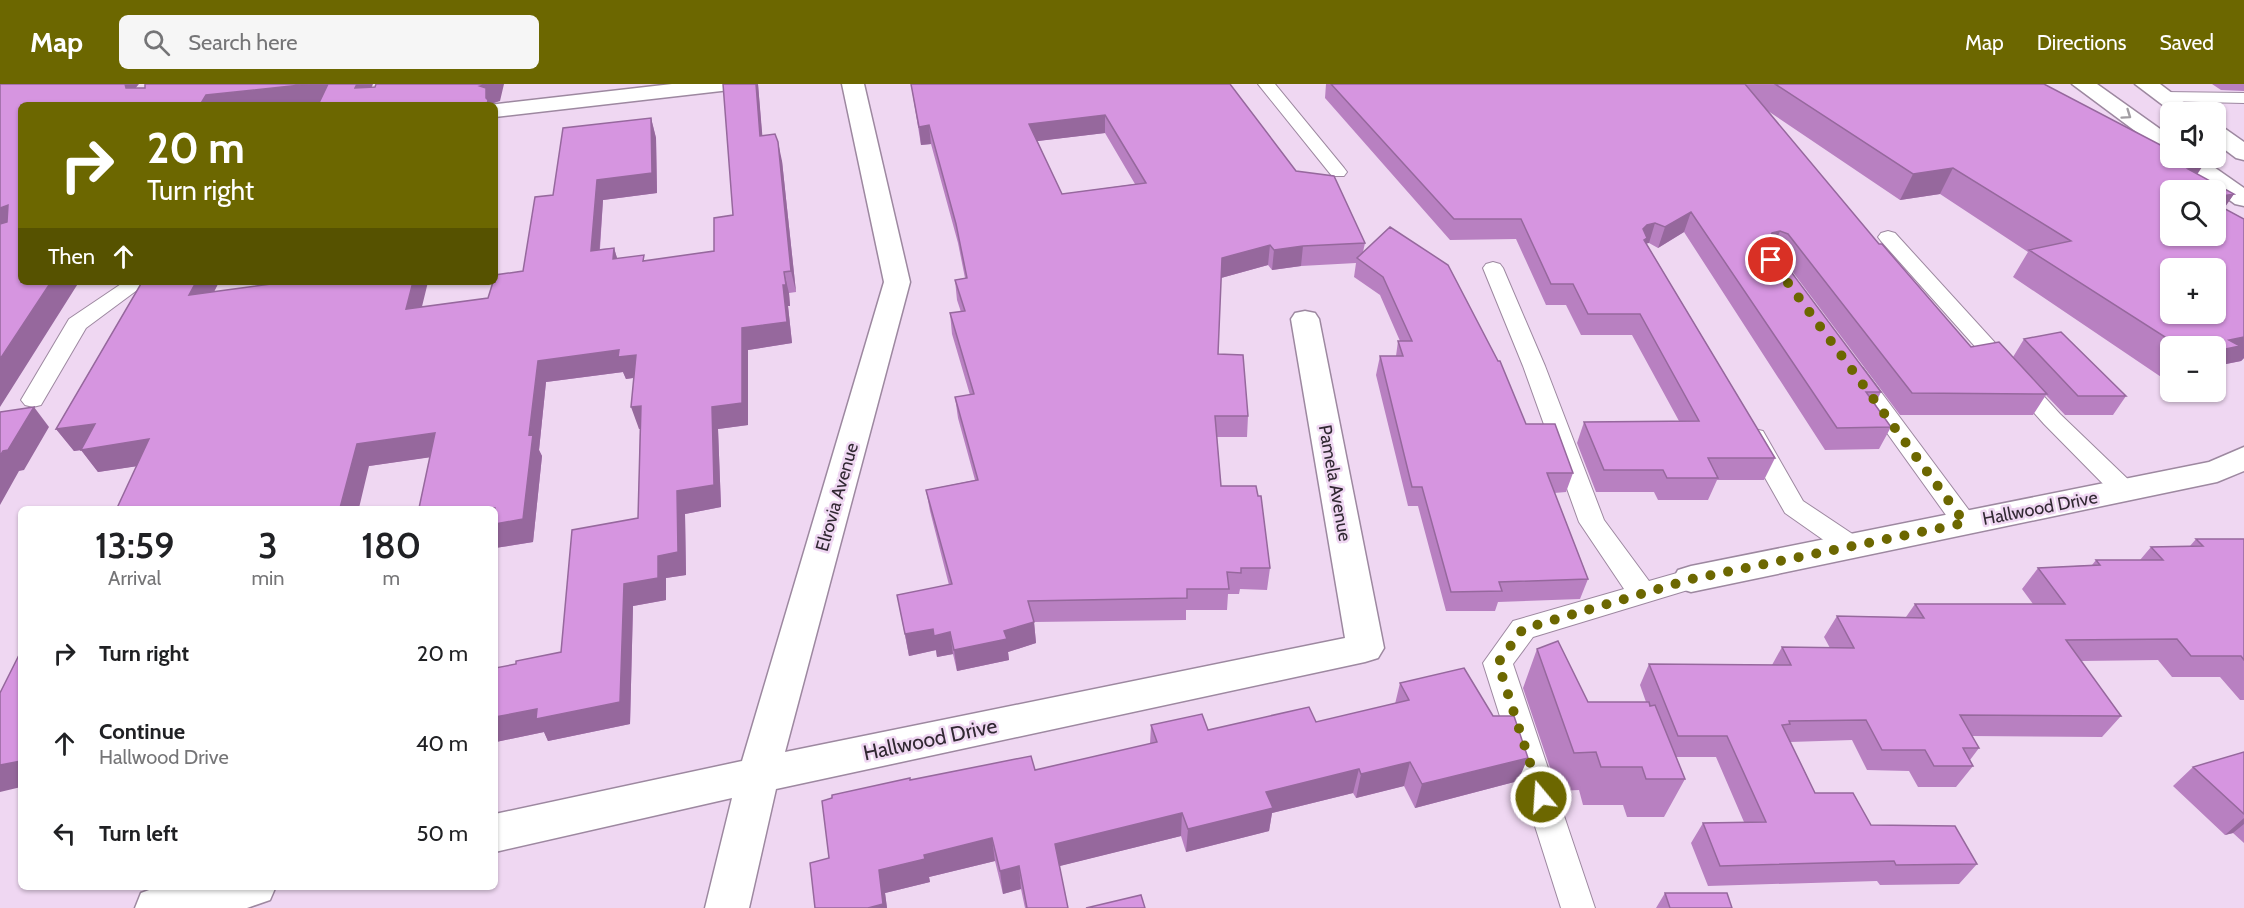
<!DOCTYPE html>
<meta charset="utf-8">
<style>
:root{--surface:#fff;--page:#f6f6f6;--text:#202124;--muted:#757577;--accent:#6c6700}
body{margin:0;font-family:Cabin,sans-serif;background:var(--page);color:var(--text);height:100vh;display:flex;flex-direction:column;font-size:22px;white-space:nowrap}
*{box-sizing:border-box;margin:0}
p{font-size:20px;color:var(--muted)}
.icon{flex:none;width:33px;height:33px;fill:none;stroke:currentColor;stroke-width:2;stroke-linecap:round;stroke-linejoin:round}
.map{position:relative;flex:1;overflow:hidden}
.sheet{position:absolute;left:18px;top:422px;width:480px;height:384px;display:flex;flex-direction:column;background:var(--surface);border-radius:9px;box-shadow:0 2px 4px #0004}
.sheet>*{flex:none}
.banner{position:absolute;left:18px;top:18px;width:480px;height:183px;border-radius:9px;box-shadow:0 2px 4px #0004;background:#6c6700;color:#fff;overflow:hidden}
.fabs{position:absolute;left:2160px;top:18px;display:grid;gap:12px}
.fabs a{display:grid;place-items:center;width:66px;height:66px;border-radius:9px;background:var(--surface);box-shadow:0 2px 4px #0004;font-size:30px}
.pin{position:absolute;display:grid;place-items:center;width:51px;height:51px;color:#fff;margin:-26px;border:3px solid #fff;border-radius:50%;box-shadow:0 2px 6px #0007}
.me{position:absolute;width:66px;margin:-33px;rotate:342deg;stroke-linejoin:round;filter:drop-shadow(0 0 4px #0008)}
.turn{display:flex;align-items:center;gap:21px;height:126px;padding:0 30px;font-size:27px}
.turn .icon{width:78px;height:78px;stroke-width:2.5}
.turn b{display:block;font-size:42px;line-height:51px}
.then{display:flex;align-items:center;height:57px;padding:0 30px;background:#0003;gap:12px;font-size:22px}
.eta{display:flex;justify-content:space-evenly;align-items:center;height:102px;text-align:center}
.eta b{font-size:36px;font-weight:600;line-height:42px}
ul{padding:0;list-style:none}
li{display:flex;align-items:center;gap:18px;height:90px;padding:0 30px}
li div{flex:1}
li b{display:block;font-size:22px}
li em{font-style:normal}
header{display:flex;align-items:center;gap:36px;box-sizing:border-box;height:84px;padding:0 30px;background:var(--accent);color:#fff}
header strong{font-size:28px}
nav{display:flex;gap:33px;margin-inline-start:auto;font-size:21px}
.search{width:420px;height:54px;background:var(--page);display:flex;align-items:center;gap:15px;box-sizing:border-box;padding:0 21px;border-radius:9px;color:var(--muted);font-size:22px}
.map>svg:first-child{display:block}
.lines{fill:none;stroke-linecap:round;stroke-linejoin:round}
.service-casing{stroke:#9d88a0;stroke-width:2}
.minor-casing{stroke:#9d88a0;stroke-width:3}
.secondary-casing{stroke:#9d88a0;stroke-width:3}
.service{fill:#fff;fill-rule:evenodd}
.minor{fill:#fff;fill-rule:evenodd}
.secondary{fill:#fff;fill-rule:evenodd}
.wall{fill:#b880c1;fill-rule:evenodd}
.shaded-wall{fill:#96689d}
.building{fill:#d695e0;stroke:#96689d;stroke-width:1.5;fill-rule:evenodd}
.oneway{stroke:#a29ea3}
.route{stroke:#6c6700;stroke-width:10;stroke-dasharray:0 18}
.labels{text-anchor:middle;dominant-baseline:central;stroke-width:5;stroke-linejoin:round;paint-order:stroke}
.street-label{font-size:18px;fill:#312832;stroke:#efd7f2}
.near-street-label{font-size:21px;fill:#312832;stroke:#efd7f2}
</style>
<header>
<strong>Map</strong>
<div class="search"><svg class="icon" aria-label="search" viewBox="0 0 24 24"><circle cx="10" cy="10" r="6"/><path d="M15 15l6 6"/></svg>Search here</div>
<nav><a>Map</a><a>Directions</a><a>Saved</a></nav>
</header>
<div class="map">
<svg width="2244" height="824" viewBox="0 0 2244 824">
<rect width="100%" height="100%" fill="#efd7f2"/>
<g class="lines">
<g class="service-casing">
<path id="service" d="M1258,0h17l69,84 3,4 -3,4h-12z
M2164,8l80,1v10l-86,-2 -2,-4 2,-4z
M1888,147l7,2 165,181 74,71 4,6 -4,6 -9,3 -9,-3 -72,-73 -163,-183 -3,-4 3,-4z
M1493,178l7,2 3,4 42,98 59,154 45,61 42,-12 10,3 4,7 -4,7 -168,51 -20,27 82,244h-34l-78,-245 30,-42 111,-32 -45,-67 -56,-156 -40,-98 3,-4z
M124,198h24l-62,46 -45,77 -8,2 -8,-2 -4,-5 48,-81z
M1855,282l8,2 111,149 4,6 -4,6 -9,3 -9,-3 -112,-156 3,-5z
M1754,345l9,2 40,70 57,38 4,7 -4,7 -9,2 -9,-2 -57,-40 -43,-76 3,-6z"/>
</g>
<g class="minor-casing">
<path id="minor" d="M672,0h69l-4,4 -7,2 -235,27v-12h-6z
M842,0h22l46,198 -125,470 560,-114 -54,-319 4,-6 10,-2 10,2 4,6 65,329 -6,10 -13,4 -589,127 -27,119h-44l27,-110 -237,54v-38l247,-53 142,-479z
M2244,363v24l-27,11 -526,110 -13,-4 -5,-9 5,-9 13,-4 518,-104z
M160,802h116l-6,14 -23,8h-112l6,-15z"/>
</g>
<g class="secondary-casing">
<path id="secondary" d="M2072,0h25l73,52v17l-8,-2z
M2135,0h25l37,28h-25z
M2216,42l8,2 20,14v18l-8,-2 -20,-15z
M2176,74h25l43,30v18l-9,-2 -56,-41z"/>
</g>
<use href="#service" class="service"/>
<use href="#minor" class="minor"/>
<use href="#secondary" class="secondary"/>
</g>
<path class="wall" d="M758,0l4,51 20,26 14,131 -7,1 1,13h-2l4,37 -44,7v75l-30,4 3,78 -36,7 1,61 -20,3v22l-33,6 -3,118 -82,17 -4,-9 -48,10 20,-78 45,-12 77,-134 2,-89h-1l-5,-51 -8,1 -3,-7 -77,10 -7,68 3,6 -9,86 -38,6v-40l-65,-51 -61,9h-232l-39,6 -17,-22 -7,1 -18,-22 86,-147h77l-5,9 208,16 66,-9 35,-27 30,-76 98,-77 5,20 1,55 -54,7 -3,49 14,-1 3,10 28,3 69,-10 19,-36z
M911,0h319l66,87 69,72 -2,9 210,221 -7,19 -12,1 34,86 -8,20 -82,3 -3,9h-49l-28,-105h-10l-32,-131 4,-19h16l2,-15h2l-20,-46 -26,-18 2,-14 -55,3 -29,4 -4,-5 -47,13 -3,76 30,62 -1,21h-30l4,49 49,82 -3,22 -27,-1 -1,5h-11l-1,16h-41v10l-152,2 2,21 -28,9 1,8 -52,11 -4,-17 -16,3 -1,-7 -27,6 -12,-61 52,-10 -19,-74 -4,-21 49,-10 -17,-62 -3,-21 15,-2 -18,-61 -2,-21 11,-1 -4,-12 -2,-20 10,-2 -7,-35 -27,-99 -10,1zM1105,49l30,51 -73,10 -25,-53z
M1326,0h718l153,90 37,20 -10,14 20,11v139l-3,3 -15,3 -8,11h-2v-29h-46v37l-157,-106 15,-25 -88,-58 -40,6 -135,-91 114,135 92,103 42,10 11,-18 102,57 -13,19h-48l-19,-20 -13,20h-133l-120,-160 -3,-1 104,138 -6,12 16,23 -12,22 -54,1 -141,-218 -26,16 -9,-5h-3l129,215 -11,22h-47l-9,20h-50l-4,-8h-58l-19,-49 7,-21 95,-1 -47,-86h-51l-15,-30h-20l-30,-66 -66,1 -125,-142z
M2212,0h32v7l-23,-1z
M2196,455h48v161h-4l-20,-23h-48l-14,-17 -77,1 40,55 -19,21 -130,-1 7,12 -9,12 3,6 -17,21h-38l-9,-16 -42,-1 -15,-30 -62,2 25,51 56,32 106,39 -18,20 -79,1 -3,-4 -169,5 -17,-43 12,-20 41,-1 -28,-65h-40l9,22 -21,38h-37l-4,-12h-40l-4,-15 -21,1 -35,-103 14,-39 51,53h58l-6,-17 9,-21 123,1 10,-18 48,1 -6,-11 13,-21 69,1 9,-13h118l-11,-15 16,-21 54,-3 4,-5h44l11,-13 39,-1z
M1400,599l118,98 -103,27 -11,-22 -48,12 -3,-5 -81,20 -3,18 -83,21 -5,-16 -122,30 9,42h-43l-4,-19 -18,5 -8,-33 -66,16 1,5 -45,11 2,15h-72l14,-50 3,-60 79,-18 124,-10 115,-26 1,-19 57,5 108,-8 79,-18z
M2244,668v91l-11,-10 -8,2 -52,-49 20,-19z
M1665,809l67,15h-76z"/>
<path class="shaded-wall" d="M125,0h14l-5,6 -8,-2z
M310,0h20l8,17 -39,4h-99l6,-10z
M357,0h16l-9,21 -9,-17z
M488,0h16l-4,17 -9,3 1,1h-5l-7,-19z
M756,0h2l6,71 -4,-19z
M1105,31v18l-75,9 -1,-18z
M651,34l5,20 1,55 -54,7 -5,71 -7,-20 6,-71z
M929,41l2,19 -10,1 -2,-18z
M778,58l4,19 14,131 -5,-21z
M2202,83l-15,23 1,-21z
M1953,84l-13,26 -40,6 13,-26z
M2234,110l-18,26v-23z
M8,121l13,18 -21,10v-25z
M1691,128l-7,20 -26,16 7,-21z
M1655,139l-6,20 -4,1 -2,-15 4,-4z
M1780,147l-8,21 -4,-11 4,-8z
M1270,161l-2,20 -47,13 1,-20z
M1303,162l-2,20 -29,4 2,-20z
M614,164l6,20 -7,-9z
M784,188l5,21 1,13h-2l4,37 -44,7v75l-30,4 3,78 -36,7 1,61 -20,3v22l-33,6 -3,118 -82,17 -4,-9 -48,10 -1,-2v-23l42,-8 87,-125 34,-28 19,-65 35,-84 30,-79 41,-43z
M51,198h28l-79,125v-48z
M196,198h23l-17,34 -13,-21z
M413,198h15l-12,49 -10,-22z
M2244,253v21l-3,3 -15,3 -8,11h-2v-24l13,-11z
M619,266l17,5 8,21 -18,3 -3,-7 -77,10 -7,68 3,6 -9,86 -38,6v-24l34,-89 9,-74z
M641,322l7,22 -9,1 -8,-22z
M34,323l15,20 -25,43 -5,1 -19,34v-49z
M95,340l54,15 16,23 -67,10 -17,-22 -7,1 -18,-22z
M435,349l11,22 -77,11 -10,42h-19l17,-64z
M1034,538l2,21 -28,9 1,8 -52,11 -3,-21 50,-19z
M933,545l3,21 -27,6 -4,-22z
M950,548l3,22 -16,3 -3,-21z
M1528,674l-10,23 -103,27 7,-24z
M21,677v26l-21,5v-27z
M1410,678l-6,24 -48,12 5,-24z
M1359,685l-6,24 -81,20 -3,18 -83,21 2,-23 78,-37z
M1182,729l-1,23 -125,31 -1,-23z
M2244,734v6l-11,9 -8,2z
M992,754l3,23 -66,16 1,5 -45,11 2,15h-19l11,-38 45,-15z
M1019,782l2,23 -18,5 -3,-23z"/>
<path class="building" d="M0,0h125l1,4h19v-4h165l-104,11 -6,10h-179v177h30l-51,77v-135l7,-2 1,-17 -8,3z
M328,0h29l-2,4 20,-1 1,-3h112l-8,2 6,2v10l2,2 -1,5h-169z
M723,0h33l4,52 15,-2 3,8 13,129 -7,1 2,13h-3l4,37 -45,6v75l-30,4 2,78 -37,6 1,61 -20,4v22l-34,6 -4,118 -84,17 1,-10 -42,8v-49l21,-4v-3l45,-9 11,-122 66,-12 3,-112 -10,1 5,-52 -18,2 1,-7 -81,11 -9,74 4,-1 -10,85 -28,5v-16h-76l16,-75 -78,11 -17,64h-223l32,-69 -68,11 14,-26 -39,5 86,-147h54l-7,13 97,-13h127l-7,27 82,-11 5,-16h2v-7l28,-4 12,-74 18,-2 10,-67 88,-10 1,55 -55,7 -6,71 23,-3 -1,11 31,-4 -1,6 71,-10v-33l19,-3z
M911,0h319l66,87 38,5 31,67 -62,3 -29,4 -4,-5 -48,13 -4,96 25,1 5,61h-33l6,70h35l2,10h3l9,72h-29v5l-14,-1 2,17h-42v9l-159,3 6,21 -30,9 3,8 -53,11 -4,-18 -16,4 -1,-7 -28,5 -8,-39 55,-11 -26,-94 52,-10 -23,-83 19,-3 -24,-81 15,-2 -10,-31 12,-2 -11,-54 -27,-99 -10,2zM1105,31l41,68 -84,11 -33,-70z
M1331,0h414l134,160h3l89,103 28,-5 48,52 -135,-1 -124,-159 -8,-3 -8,2 -4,8 113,151h-15l25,35 -54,1 -146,-216 -26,15 -10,-4 -8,2 -4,4 4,9 -3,2 131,218h-67l10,20h-51l-4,-8h-59l-20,-48 115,-1 -59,-107h-52l-15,-30h-22l-30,-65h-67z
M1775,0h269l126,66v8h14l18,9 -14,2 46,25 -18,3v-7h-46v46h46v-32l28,15v118l-15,3 11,6 -24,5v-5h-37l-150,-96 42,-9 -118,-73 -40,6zM2170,184h46v46h-46z
M1390,143l58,38 50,96h2l26,63h29l18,49h-26l41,106 -89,3 3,9 -51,1 -29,-105h-10l-32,-131h23l-5,-15h14l-29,-64 -26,-19z
M2061,248l65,64h-48l-54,-57z
M34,323l-26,43 -5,1 -3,5v-44z
M2196,455h48v121l-3,-4h-50l-14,-17 -111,1 55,76 -161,-1 19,33h-16l10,18h-39l-9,-16h-43l-16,-30 -77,1 1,3 -8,1 33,68h38l18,32 84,1 22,38 -81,1 -2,-4 -174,5 -17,-43 63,-1 -39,-86h-49l-29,-72 142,1 -9,-18 72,1 -17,-32 87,2 -9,-14h150l-27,-36 62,-3 -4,-5h67l-12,-13 52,-1z
M1558,557l30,61h61l1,4 5,-1 30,74h-39l-4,-12h-41l-5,-15 -22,1 -37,-104z
M21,567v110l-21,4v-72z
M1464,584l29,48h21l14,42 -106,26 -12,-22 -49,12 -2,-5 -93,23 7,16 -85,21 -6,-16 -127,31 13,64h-41l-8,-42 -19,5 -8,-33 -68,17 1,4 -46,11 4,34 -15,4h-53l-5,-45 19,-5 -7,-57 10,-3v-3l78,-17v2l121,-24 4,14 122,-28 -6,-17 51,-11 6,16 101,-23 7,15 93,-22 -9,-17z
M2244,668v62l-51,-47z
M1665,809h62l5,15h-62z
M1141,811l4,13h-59z"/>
<defs><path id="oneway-chevron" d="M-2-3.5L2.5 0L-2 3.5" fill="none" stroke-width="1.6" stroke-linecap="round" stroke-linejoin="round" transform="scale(1.5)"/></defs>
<use class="oneway" href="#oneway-chevron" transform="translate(2127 31) rotate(35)"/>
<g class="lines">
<path class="route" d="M1541,713l-43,-134 25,-34 169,-50 273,-56 -194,-263"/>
</g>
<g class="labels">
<g class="street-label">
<text transform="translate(1335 399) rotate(80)">Pamela Avenue</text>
<text transform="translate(837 413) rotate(-74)">Elrovia Avenue</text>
<text transform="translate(2040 424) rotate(-11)">Hallwood Drive</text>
</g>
<g class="near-street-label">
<text transform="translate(930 655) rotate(-12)">Hallwood Drive</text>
</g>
</g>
</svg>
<div class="fabs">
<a><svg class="icon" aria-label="sound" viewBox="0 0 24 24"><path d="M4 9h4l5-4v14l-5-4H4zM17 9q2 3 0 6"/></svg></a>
<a><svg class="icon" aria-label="search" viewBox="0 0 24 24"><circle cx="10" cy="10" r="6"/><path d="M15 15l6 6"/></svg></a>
<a>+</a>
<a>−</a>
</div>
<div class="pin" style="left:1771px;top:176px;background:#d93025"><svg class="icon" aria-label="arrive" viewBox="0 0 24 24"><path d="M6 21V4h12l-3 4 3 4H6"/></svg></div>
<svg class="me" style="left:1541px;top:713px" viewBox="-20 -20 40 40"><circle r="17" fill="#6c6700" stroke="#fff" stroke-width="3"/><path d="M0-11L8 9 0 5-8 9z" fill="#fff"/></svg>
<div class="banner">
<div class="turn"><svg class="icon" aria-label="right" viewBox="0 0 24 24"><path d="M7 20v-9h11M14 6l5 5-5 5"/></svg><div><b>20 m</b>Turn right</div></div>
<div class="then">Then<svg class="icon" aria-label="ahead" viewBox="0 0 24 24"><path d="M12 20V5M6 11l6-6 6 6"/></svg></div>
</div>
<section class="sheet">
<div class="eta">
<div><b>13:59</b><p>Arrival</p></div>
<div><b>3</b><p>min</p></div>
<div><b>180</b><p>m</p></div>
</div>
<ul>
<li><svg class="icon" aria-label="right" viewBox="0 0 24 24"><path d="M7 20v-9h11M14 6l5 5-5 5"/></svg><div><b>Turn right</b></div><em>20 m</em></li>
<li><svg class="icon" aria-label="ahead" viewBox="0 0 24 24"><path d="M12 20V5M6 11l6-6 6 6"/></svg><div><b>Continue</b><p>Hallwood Drive</p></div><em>40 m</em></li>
<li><svg class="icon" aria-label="left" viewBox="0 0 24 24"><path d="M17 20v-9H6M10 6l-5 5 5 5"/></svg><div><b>Turn left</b></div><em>50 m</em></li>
</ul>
</section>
</div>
